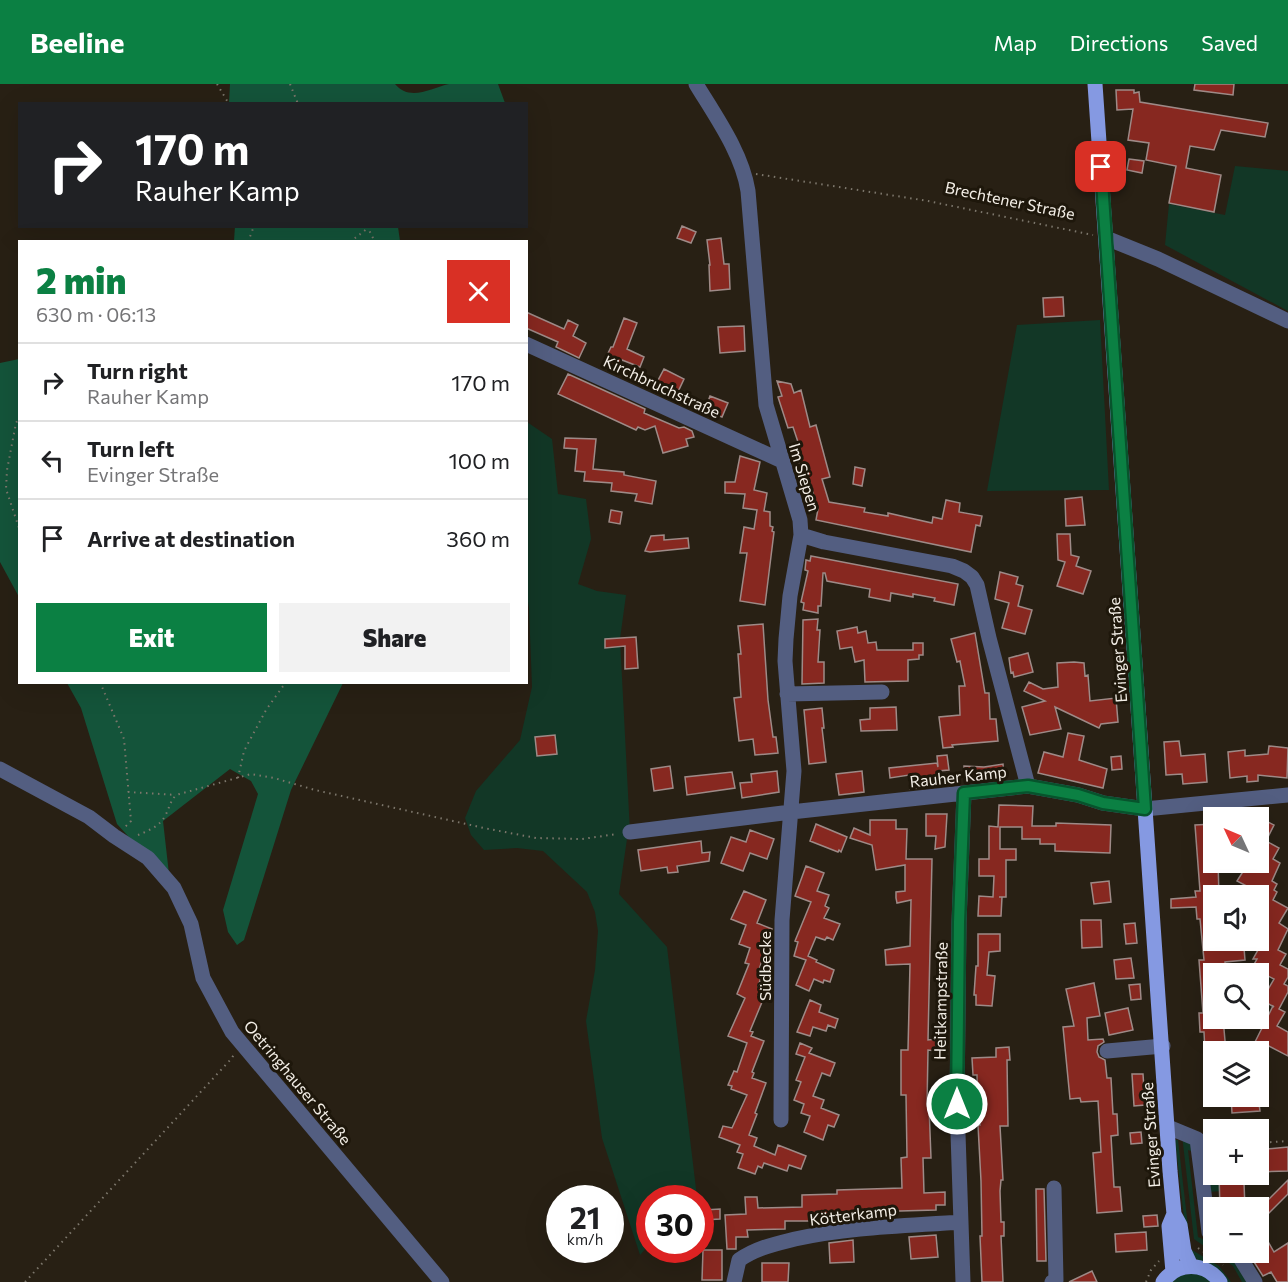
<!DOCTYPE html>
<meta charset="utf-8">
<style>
:root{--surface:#fff;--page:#f2f2f2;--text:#202124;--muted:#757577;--line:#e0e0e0;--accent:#0b8043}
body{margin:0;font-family:Commissioner,sans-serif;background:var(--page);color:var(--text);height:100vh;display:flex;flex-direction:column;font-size:22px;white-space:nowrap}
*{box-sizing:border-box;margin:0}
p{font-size:20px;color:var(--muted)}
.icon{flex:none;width:33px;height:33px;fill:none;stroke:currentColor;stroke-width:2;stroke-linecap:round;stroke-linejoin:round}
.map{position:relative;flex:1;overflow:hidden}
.details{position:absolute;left:18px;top:156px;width:510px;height:444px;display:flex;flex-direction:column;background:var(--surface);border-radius:0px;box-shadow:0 6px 24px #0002}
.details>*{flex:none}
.guide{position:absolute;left:18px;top:18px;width:510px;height:126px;border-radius:0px;box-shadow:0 6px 24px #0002;background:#202124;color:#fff;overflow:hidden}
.needle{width:39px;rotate:314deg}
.fabs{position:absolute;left:1203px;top:723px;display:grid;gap:12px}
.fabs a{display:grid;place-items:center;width:66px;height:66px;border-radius:0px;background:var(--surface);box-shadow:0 6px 24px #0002;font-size:30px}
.speed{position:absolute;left:546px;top:1101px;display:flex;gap:12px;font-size:30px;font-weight:700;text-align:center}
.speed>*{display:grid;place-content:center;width:78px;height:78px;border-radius:50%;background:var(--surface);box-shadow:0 6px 24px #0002;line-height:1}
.speed small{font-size:15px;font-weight:400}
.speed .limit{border:9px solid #d22;background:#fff;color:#111}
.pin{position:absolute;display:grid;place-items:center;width:51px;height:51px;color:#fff;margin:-26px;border-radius:12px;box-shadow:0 3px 9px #0006}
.me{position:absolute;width:66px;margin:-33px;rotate:0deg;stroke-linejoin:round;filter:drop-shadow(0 0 4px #0008)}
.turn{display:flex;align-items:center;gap:21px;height:126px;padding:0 18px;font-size:27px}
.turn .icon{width:78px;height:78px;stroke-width:2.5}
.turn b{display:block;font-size:42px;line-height:51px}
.round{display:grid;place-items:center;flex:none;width:63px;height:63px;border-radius:0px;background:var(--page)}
.headline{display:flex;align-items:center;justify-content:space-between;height:102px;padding:0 18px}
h1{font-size:36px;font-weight:800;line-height:45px;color:var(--accent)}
.action{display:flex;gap:12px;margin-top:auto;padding:12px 18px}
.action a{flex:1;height:69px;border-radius:0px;background:var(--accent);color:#fff;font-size:24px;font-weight:800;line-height:69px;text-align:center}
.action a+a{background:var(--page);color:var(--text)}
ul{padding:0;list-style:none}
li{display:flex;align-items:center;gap:18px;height:78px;padding:0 18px;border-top:2px solid var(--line)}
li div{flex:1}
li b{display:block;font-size:22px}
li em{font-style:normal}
header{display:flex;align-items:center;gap:36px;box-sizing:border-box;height:84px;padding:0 30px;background:var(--accent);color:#fff}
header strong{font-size:28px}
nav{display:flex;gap:33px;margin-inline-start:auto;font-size:21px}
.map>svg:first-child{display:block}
.green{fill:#123726}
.forest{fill:#14543a}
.building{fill:#872820;stroke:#9e8a87;stroke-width:1.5}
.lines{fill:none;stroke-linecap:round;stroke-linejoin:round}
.path{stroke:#7d776c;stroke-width:2;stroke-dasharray:1.5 4.5;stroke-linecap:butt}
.minor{stroke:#535e81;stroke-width:15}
.major{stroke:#8599e2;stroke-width:15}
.route-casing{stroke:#07532c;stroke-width:15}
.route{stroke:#0b8043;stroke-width:10}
.labels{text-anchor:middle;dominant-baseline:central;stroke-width:6;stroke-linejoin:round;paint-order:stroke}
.street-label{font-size:16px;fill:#f3eee6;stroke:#1e170b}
</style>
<header>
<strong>Beeline</strong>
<nav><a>Map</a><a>Directions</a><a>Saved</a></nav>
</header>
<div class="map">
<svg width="1288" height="1198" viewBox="0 0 1288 1198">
<rect width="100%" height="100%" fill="#282014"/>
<path class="green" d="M1235,82l53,5v140l-123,-66 4,-41 56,11z
M1100,236l9,170 -122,1 30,-166z
M527,338l25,17 6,55 28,5 5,40 -13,45 19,7 29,4 -6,44 10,193h-2l-9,62 48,53 30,250 -2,1h-45l-1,47 -9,10 -38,-117 -16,-117 9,-51 3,-39 -3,-19 -8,-20 -44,-41 -26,-3 -33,2 -13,-15 -6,-17 11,-27 44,-51 12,-53 -3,-79 -3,-19z
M1182,1051l13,10 1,8 -8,-3 10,87 9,4 -3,5 -10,-7z
M1175,1056h3l11,95h-3z
M1208,1057l5,1v27h-8l-1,-25z
M1213,1088l1,2 5,1v9l4,7 -16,1 -1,-19z
M1192,1166l27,16 12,16h-5c-11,-9 -23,-17 -34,-27z
M1215,1169h13l20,29h-6l-9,-16z
M1198,1189l15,9h-44l8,-7z"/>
<path class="forest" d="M230,0h165c15,18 36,4 54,0 15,0 34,0 49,0l7,19h-276z
M235,142l163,1 2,14h-166z
M19,275h1l-1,238 -19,-35v-199z
M67,599h276l-52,107 -47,150 -7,5 -9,-13 -5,-22 35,-116 -7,-13 -21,-12 -67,52 6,53 -21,-16 -31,-34 -36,-116z"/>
<path class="building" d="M1195,0h39l-1,11 -39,-5z
M1116,6h18v3l5,-1 1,10 128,21 -3,14 -44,-7 -7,20 -24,-4 -4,22 35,7 -7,37 -45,-9 7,-37 -30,-6 3,-17 -21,-3 5,-31 -16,1z
M1129,75l15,2 -2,12 -15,-3z
M682,142l14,6 -5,11 -14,-5z
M721,154l3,26h5l1,25 -20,2 -1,-26h1l-3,-25z
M1063,213l1,19 -20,1 -1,-19z
M526,228l38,17 4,-9 10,5 -5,11 13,7 -7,15 -23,-11 2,-5 -32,-14z
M624,234l13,5 -10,26 17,8 -4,10 -18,-7 -6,12 -14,-6 9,-19h2z
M744,242l1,25 -25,2 -2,-26z
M664,285l20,10 -8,17 -21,-10z
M568,290l77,35 -1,4 35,15 5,-1 8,4 2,6 -8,2 2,7 -25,7 -8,-27 -10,4 -7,-3 -2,3 -78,-36z
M777,297l14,3 3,9 7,-3 9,37 6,-2 14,52 -8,2 7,23 36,6 -1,4 24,4v-3l44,10 1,-6 9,2 4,-19 14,3 -1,9 23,4 -2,10 -4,-1 -5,27 -155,-32 2,-11 -8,-26 -4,2 -6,-20 -6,-19 5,-1 -6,-18 -5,1 -10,-31 4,-1z
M710,312l18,7 -6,14 -17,-7z
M565,354l31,1 -3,30 31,3v3l32,6 -4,23 -17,-3 2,-7 -26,-3 1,-8 -28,-2 1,-9 -10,-1 2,-22 -13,-1z
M740,372l20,6 -6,28 13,3 -3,18 6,1v14l3,1 -1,4 2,1 -9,73 -25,-4 7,-48h-7l4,-26 10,2 3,-19 -14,-2 2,-14 -20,-1v-11h10z
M855,383l10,2 -3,17 -9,-2z
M1082,413l3,28 -19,1 -1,-27z
M611,426l11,2 -2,12 -11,-2z
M1057,450h13l1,21 8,2 -3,9 15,5 -8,23 -26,-8 8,-24 -7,-2z
M664,451v5l24,-2 1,10 -39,4 -5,-1 6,-15z
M811,472l147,28 -4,21 -20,-4 1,-3 -22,-4v3l-22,-4 -1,8 -21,-4 1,-8 -43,-8 -2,-8h-2l-2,33h-3v7l-15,-3 1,-7 -3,-1 7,-31 -3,-1 1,-10 4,1z
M1000,488l18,5 -2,7 7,2 -5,20 14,4 -7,24 -23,-6 7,-25 -14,-4z
M818,535l-1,11h3l-2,32h6v21l-22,1 1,-64z
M763,540l5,76 5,37h3l2,16 -23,2 -2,-16 -14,2 -5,-43 7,-1 -3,-43h3l-3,-28z
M857,543l1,6 8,-2 2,12 8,-1 1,8h36v-7h10v12h-4v4l-11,1v21l-43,1 -1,-22 -9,2 -3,-15 -12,2 -3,-18z
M975,549l10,60h4l1,26h6l2,22 -46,4 1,2 -10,1 -4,-31 21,-2 -1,-29h6l-5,-25 -3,1 -6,-23z
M636,553l2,31 -13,1v-23l-20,2v-9z
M1028,569l5,19 -19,5 -1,-5 -2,1 -2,-15z
M1074,578l10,1 1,13 3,-1 2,26 26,-3 2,24 -17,2 -2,4 -44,-21 6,22 -31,6 -8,-28 23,-6 -21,-10 5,-9 14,7 15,-2 -1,-24z
M896,623l1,23 -36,1 -1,-11 10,-1v-11z
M822,624l2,20h-2l4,34 -17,2 -5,-54z
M1068,649l16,3 -5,24 28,9 -4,19 -65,-15 6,-21 19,5z
M555,651l2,19 -20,2 -2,-19z
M1179,657l2,15 24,-2 2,28 -24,2 -1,-10 -16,1 -2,-33z
M1269,662l19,2 -1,30 -29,-3v6l-11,1v-6l-17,2 -2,-26 17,-2v6l23,-2z
M947,671l2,15 -11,1 2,14 -30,4 -1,-14 -19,3 -1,-10 48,-5 1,4 -1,-11z
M1121,672l1,13 -10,1 -1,-13z
M1003,680l1,14 -25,3v-5l-15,-1v-9l20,1z
M670,682l3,22 -19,3 -3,-22z
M777,687l2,21 -37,6 -2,-15 12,-1 -1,-8z
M862,687l2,21 -25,3 -3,-21z
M732,688l3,16 -48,7 -2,-18z
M999,721l34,1 -1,20h24v-3l55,2 -1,28 -55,-2v-7h-15v-5h-18v-12h-22v22h16v11h-10v37h-7h3l-1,19h-23l1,-20 14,1 1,-21h-15v-17h10v-33l9,1z
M926,730h21l-2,33 -10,2 1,-13h-10z
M1258,733l16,8 -8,16 13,7 -6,11 7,4 -8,18 5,3 -3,6 3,2 -4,8 15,8 -9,15 9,6 -10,21 8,4 -6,11 8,4v8l-4,7 4,2v6l-9,17 6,3 -8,14 11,6v24l-23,-12 -1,4 -10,-4 19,-38 1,1 -12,-7 12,-21 -22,-11 5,-9h-4l15,-27 -10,-5v-35l-21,-11 12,-19h9z
M870,736h26v9h11l-1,30h26l-4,181 8,-1v12l-8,-1 -1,56h2l2,52h-8l1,35 21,-1v13h-9v5l-73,2v5l-35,1v3h-43v8l-38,1 1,7h-12v12h-9l-2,-34 21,-1 -1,-17h12l1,11 44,-1v-12l35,-1v-4l65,-2 -1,-30 6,-1 -1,-62h-5v-45h7l2,-86 -24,1 -1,-15 25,-4 1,-46 -14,3 -1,-5v-6l9,-1v-26l-29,5 -4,-25 -22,-7 4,-10 16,7z
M816,740l31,13 -6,15 -2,-2 -1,2 -28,-11z
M1214,740v38h4l1,34h-5v44h7l1,10 22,-2 1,12 -20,2 1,12h-12v44h9l3,34h-21l-1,-20h-4l-1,-19h4l-4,-53h5l-4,-41h-3l-1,-12 -25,1v-9l25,-2 -1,-6h5l-5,-66z
M750,746l24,9 -7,20 -17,-6 -7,18 -22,-8 10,-26 15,5z
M701,757l1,12 8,-1 -1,9 -32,5 1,6 -10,1 -1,-6 -26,4 -3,-21z
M806,782l18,7 -7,18 12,4 -4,11 4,2 -5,10 16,6 -7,16 -6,-3 -2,3 -9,-3 -8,19 9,4 -1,2 18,8 -4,12 -6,-2 -1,3 -9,-4 -5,12 -13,-6 10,-25 -12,-4 4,-14 -3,-1 16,-39 -16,-6z
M1109,797l2,21 -17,2 -3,-21z
M744,807l22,9 -9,23 15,6 -14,44 4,2 -4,11 9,4 -17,41 3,1 -2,4 13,5 -12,31 2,1 -2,5 14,5 -11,30 2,1 -8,21 8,3 -3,8 21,9 3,-10 28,11 -5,13 -12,-4 -2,6 -23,-8 -2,5 -4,-2 -3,8 -17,-6 5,-14 -6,-2 3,-7 -21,-8 4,-11 9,2 15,-33 -16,-6 1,-3 -4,-1 6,-14 3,1 10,-29 -19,-7 17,-38 -8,-4 12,-30 -4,-1 5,-15 -11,-4 7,-19 -15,-6z
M1081,836h20l1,27 -20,1z
M1135,839l2,20 -11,1 -2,-20z
M978,850h22v17l-11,1 -2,23 8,1 -3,30 -16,-1v-10h-2l2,-29h2z
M1131,874l3,20 -18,1 -2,-19z
M1094,899l6,33 -13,2 1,22 15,-1 1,3 -6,4 -1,6 2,5 6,3 2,18h4l2,36h4l1,21 -7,1 3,51h6l2,24 -25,2 -4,-60 8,-1 -3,-51 -17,1 -1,-4 -10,1 -7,-72 11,-1 -8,-37z
M1140,900l1,15 -10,1 -2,-15z
M810,916l11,5 -2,7 19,7 -3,9 -7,-3 -2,6 -13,-4 -3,9 -13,-4z
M1128,924l5,22 -24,5 -4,-22z
M800,959l12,5 -3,5 26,10 -5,13 -8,-3 -9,23 11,4 -3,8 18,7 -5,12 -6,-2 -5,15 -19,-8 6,-16 -9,-3 3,-9 -10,-4 7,-18 -5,-2 9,-23 -9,-3z
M1009,963l1,13h-3l1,66h-8l3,54h-2l-1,11 1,31h3v14h-3l2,46h-21l-2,-46h2l-1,-55 -3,-56h2l-2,-15 -1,-35h-4l-1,-17 24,-1v-9z
M1132,990h11l2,31 -11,1z
M1231,1012h27l2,15 -28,2z
M1141,1048l1,11 -11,1 -1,-11z
M1288,1063v24l-30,1v-22z
M1219,1090h18l1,9h6l1,25h-25z
M1288,1096v14l-24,24 -6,-5v-3z
M1036,1105h8l2,72h-9z
M720,1125v10l-16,1v-10z
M1157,1131l1,11 -14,1 -1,-11z
M1146,1148l1,18 -31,2 -1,-18z
M936,1151l2,22 -27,2 -2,-22z
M1266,1154l8,14 14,-9v39h-11l-6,-10 -8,4 -14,-22 9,-2v-10z
M853,1156l1,22 -24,1 -1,-20z
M703,1166h19v30h-20z
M762,1179h27l-1,19h-26z
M1092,1187l5,11h-28z"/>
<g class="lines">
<path class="path" d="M217,0l12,20
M290,0l8,20
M756,90l172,27 165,34
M367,142l8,16
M248,158l6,-16
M350,158l18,-14
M20,332l-4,7 -9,47 -1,19 14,42
M100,598l24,57 7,82 -6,6
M238,694l6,-27 22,-41 20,-28
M128,708l48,3
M138,751c10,-4 22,-9 27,-19 5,-9 4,-13 11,-21l75,-21 23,4 41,12 169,38 52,10 46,1 35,-5
M1258,1059l30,-2
M1198,1164l25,17
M25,1198l207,-224 2,-4
M1146,1198l5,-12 8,-9"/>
<path class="minor" d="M696,0c20,33 46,69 52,107l18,214 34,115 1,15 -11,61 -4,43 -1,22 9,110 -12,149 -1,200
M1106,154l52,21 130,62
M526,260l256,117
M801,451l23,7 128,24 12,5 8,6 5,8 12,53 39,148
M787,610l95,-2
M0,685l89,48 25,19 34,22 26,30 17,36 12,54 29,54 210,250
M630,748l161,-20 237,-26 50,9 25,8 42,6 143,-14
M1107,967l56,-5
M1168,1043l29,12 12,93 5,9
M1234,1168l5,4 16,26
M734,1198l5,-22c17,-12 36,-16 56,-21 55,-12 111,-13 166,-17
M963,1198l-6,-178 2,-182 5,-129
M1052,1198l4,-2 -2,-92"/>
<path class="major" d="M1095,0l75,1087 4,43 6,11 4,26 7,15
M1173,1188l-4,-46 5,-12
M1163,1198c14,-21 43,-20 57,0"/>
</g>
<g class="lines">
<g class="route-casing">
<path id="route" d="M957,1020l2,-182 5,-129 64,-7 50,9 25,8 42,6 -44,-642"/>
</g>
<use href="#route" class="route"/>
</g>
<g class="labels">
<g class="street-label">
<text transform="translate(1010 116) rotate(12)">Brechtener Straße</text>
<text transform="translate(662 302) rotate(25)">Kirchbruchstraße</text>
<text transform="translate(805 393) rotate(73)">Im Siepen</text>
<text transform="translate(1117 566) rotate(-94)">Evinger Straße</text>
<text transform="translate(958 692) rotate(-6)">Rauher Kamp</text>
<text transform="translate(764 882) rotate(-90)">Südbecke</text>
<text transform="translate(940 917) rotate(-89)">Heitkampstraße</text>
<text transform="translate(298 998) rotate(50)">Oetringhauser Straße</text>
<text transform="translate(1150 1051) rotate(-94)">Evinger Straße</text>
<text transform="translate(853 1130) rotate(-7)">Kötterkamp</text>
</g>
</g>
</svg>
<div class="fabs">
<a><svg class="needle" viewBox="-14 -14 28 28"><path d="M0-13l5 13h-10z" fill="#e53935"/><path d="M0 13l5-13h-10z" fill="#757577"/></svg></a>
<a><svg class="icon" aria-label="sound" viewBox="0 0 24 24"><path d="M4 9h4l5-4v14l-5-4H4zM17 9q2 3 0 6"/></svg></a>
<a><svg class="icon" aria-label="search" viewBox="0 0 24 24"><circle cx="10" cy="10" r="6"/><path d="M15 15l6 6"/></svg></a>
<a><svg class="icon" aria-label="layers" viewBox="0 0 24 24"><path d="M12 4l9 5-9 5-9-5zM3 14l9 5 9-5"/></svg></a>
<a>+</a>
<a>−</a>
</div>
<div class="speed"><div>21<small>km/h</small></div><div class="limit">30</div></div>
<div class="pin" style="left:1101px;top:83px;background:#d93025"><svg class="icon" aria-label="arrive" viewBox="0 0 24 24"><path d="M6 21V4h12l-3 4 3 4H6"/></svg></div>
<svg class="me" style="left:957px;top:1020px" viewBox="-20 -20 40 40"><circle r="17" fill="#0b8043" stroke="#fff" stroke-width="3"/><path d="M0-11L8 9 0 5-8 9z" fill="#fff"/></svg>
<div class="guide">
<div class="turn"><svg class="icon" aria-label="right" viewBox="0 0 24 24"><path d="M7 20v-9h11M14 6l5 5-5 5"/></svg><div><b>170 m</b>Rauher Kamp</div></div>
</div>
<section class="details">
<div class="headline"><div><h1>2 min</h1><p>630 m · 06:13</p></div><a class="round" style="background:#d93025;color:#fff"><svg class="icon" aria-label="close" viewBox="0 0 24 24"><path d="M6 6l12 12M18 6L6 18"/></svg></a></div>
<ul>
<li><svg class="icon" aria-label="right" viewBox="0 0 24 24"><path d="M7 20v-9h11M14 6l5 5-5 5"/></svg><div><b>Turn right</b><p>Rauher Kamp</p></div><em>170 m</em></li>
<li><svg class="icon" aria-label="left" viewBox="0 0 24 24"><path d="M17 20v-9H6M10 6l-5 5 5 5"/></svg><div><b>Turn left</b><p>Evinger Straße</p></div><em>100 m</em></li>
<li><svg class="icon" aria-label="arrive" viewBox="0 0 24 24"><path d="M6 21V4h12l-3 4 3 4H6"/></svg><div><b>Arrive at destination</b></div><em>360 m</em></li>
</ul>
<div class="action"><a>Exit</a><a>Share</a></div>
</section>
</div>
